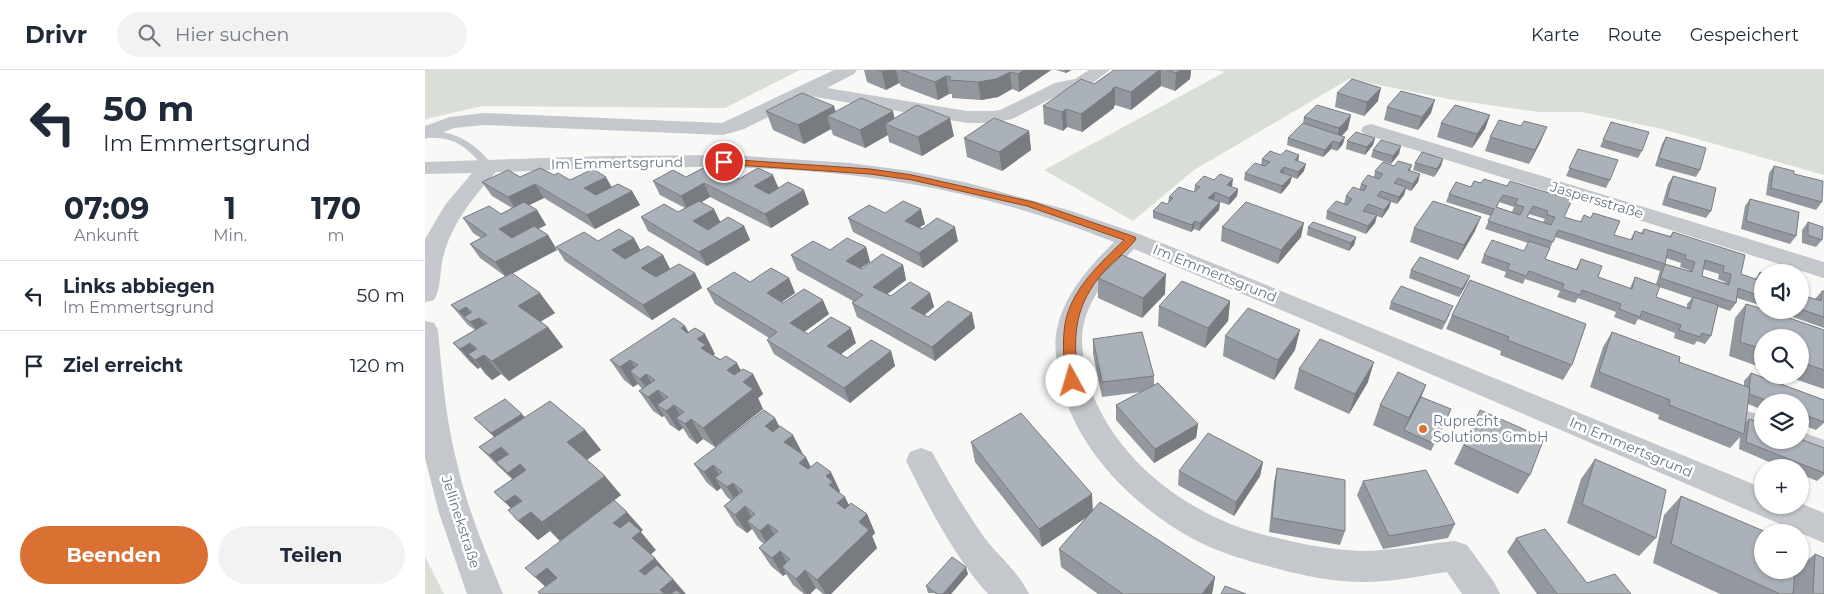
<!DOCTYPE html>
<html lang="de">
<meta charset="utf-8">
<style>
:root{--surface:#fff;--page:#f2f2f3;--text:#1f2937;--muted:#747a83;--line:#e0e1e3;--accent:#db7033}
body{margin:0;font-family:Montserrat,sans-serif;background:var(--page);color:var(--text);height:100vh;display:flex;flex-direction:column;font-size:19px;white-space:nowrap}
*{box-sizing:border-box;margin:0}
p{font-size:16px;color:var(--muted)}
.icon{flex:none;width:28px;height:28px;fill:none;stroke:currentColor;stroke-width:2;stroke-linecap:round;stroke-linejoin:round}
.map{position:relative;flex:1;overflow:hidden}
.details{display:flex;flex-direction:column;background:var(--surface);width:425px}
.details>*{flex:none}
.hud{background:#fff;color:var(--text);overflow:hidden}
.controls{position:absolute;left:1329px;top:194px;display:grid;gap:10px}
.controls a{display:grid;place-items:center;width:55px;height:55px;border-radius:50%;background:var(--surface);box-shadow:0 1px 4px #0004;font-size:25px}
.pin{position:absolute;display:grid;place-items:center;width:42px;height:42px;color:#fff;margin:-21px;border:2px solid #fff;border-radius:50%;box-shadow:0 1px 5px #0007}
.me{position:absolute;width:55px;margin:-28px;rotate:354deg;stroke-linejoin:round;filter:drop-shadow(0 0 4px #0008)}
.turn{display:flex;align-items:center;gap:18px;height:105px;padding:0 20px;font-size:22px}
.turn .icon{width:65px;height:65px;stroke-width:2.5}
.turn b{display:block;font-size:35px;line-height:42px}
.eta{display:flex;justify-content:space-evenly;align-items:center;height:85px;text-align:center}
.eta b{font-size:30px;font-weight:700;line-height:35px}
.primary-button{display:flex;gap:10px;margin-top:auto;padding:10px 20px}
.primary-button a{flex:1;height:58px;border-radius:30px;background:var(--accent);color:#fff;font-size:20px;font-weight:700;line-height:58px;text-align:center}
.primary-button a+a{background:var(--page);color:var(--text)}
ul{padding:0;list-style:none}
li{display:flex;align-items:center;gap:15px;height:70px;padding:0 20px;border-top:1px solid var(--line)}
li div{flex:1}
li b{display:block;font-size:19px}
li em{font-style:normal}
header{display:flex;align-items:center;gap:30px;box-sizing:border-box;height:70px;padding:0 25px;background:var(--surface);border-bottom:1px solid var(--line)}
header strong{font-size:24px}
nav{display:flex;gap:28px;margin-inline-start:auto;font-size:18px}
.search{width:350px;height:45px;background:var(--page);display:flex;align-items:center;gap:12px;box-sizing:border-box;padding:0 18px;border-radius:28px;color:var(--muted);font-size:19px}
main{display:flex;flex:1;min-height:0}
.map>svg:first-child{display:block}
.green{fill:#d9dfd7}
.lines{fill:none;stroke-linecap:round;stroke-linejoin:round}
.service{fill:#c4c7cb;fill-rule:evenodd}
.minor{fill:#c4c7cb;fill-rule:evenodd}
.wall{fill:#93989e;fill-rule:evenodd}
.shaded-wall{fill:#787c81}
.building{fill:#abb1b8;stroke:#787c81;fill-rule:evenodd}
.route{fill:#db7033;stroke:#8e4921}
.poi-dot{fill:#db7033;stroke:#fff;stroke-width:2}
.labels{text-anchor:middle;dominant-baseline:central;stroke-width:5;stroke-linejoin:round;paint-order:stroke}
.street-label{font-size:14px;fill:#697585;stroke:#fff}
.poi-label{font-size:14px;fill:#697585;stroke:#fff;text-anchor:start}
</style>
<header>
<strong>Drivr</strong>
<div class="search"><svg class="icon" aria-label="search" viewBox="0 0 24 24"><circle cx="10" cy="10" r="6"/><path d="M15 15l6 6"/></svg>Hier suchen</div>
<nav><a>Karte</a><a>Route</a><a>Gespeichert</a></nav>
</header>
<main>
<section class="details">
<div class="hud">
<div class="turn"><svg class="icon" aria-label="left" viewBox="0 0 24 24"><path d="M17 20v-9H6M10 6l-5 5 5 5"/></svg><div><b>50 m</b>Im Emmertsgrund</div></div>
</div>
<div class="eta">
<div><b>07:09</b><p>Ankunft</p></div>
<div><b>1</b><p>Min.</p></div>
<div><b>170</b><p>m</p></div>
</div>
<ul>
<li><svg class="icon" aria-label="left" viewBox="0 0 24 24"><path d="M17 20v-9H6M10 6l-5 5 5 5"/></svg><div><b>Links abbiegen</b><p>Im Emmertsgrund</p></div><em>50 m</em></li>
<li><svg class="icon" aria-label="arrive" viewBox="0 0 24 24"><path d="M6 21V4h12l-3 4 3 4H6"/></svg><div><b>Ziel erreicht</b></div><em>120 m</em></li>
</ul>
<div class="primary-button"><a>Beenden</a><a>Teilen</a></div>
</section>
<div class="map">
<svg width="1399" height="524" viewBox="0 0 1399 524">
<rect width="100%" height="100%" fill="#f8f8f6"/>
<path class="green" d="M0,0h375l-75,38 -242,-2 -58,13z
M792,0h607v105l-162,-46 -80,-17h-44l-84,-12 -105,-21 -155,91 -61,51 -89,-51 181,-98z
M0,486l19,38h-19z"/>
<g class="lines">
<path class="service" d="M11,61c26,3 43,16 58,36l-2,2h-6c-20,-22 -30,-33 -61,-31v-6z
M1313,338l25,8v11l-30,-10 -2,-4 2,-4z
M1375,361l24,9v12l-29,-11 5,-1z"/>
<path class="minor" d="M409,0h23l-3,4 -27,14 140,23h26l7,-1 55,-27 20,-4 14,-9h21l-23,17 -21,4 -54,28 -19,4h-26l-157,-27 -66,33 -21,6 -239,-10 -30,3 -29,11v-13l25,-9 34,-4 238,10z
M946,54l453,138v16l-460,-144 -3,-4 3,-4z
M304,85l121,8 60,8 58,12 100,27 71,24 76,30 548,224v17h37v-2l24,10v30l-531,-228 -159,-66c-21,21 -43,45 -50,74 -4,16 -1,33 2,49 18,79 96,140 171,161 34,9 69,17 104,18 31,0 63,-7 94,-10l12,4 27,37 6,12h-38l-15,-22c-28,4 -55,10 -83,10 -30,0 -60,-6 -89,-14 -28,-7 -57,-16 -82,-29 -60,-33 -120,-92 -133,-161 -4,-17 -7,-36 -2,-53 8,-33 33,-60 56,-83 -65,-26 -133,-46 -203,-58 -137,-25 -278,-16 -415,-12 -23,25 -43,50 -52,82 -5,15 -2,33 -10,46l-9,2v-63l20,-34 27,-32 -47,1v-12l182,-6z
M0,251l9,2 4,7c4,46 8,92 20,137 10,44 28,85 45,127h-36l-28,-81 -14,-55z
M496,378l11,4c16,29 33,58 52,85 14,19 35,35 45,57h-41c-35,-39 -59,-87 -82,-133l4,-9z"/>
</g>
<path class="wall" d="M439,0h187l-32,22 -7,-3 -14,8 -17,3 -29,-2v-4h-3l-11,6 -37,-14 -1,-2 -1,-1 -13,7 -19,-8z
M631,0h15l-5,3z
M689,0h77l-1,9 -15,12 -14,-5 -30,24 -16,-5 -1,1v2l-32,24 -15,-5 -4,4 -19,-7 -1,-18 51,-22z
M912,23l41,8 -14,15 -29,-9z
M962,37l44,6 -13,17 -34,-10z
M341,41l69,1 60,6 59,18 -32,20 -33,-14 -1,-7 -23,13 -32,-13 -2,-6 -27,15 -31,-14z
M1065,45l-5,14 -13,19 -35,-11 4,-14z
M879,47l44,12 -6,7 1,8 -6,7 -6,-2 -8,8 -36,-12 1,-7 15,-15z
M1186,52l31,29 -4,7 -38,-11z
M604,61l2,19 -29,21 -35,-14 -3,-19z
M1065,67l51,4 -12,23 -44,-13z
M1241,67l34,33 -4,7 -41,-11 7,-22z
M950,68l-2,7 -8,10 -19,-6 1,-8z
M1153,79l32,31 -4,8 -40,-12z
M948,80l26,4 -8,10 -20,-7z
M856,85h18l-1,6 6,10 -7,8 -5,-2 -2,6 -9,11 -37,-14 1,-7 16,-8 1,-6z
M1018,89l-2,7 -7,11 -21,-7 2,-7z
M987,95l-2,6 10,3 -2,8 -7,9 -5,-2 -2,6 -7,9 -6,-2 -2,6 -7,10 -5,-2 -2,7 -9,11 -40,-15 1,-8 17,-7 2,-8 13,-6 2,-6 13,-7 1,-6 19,-5z
M1349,96l20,8 28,28 -6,8 -50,-15 3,-22z
M129,105l16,5 42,7 20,4 8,14 -45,24 -51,-31 -15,7 8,5 9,15 -8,4 10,6 9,15 -45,23 43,40 -15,9 8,5 15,20 -54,34 -8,-7 -9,6 -7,-6 -5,-7 -2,2 -8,-7 -17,-19 22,-13 -7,-5 -17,-20 54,-29 -25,-18 -10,-14 11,-6 -8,-5 -10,-15 38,-4 11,-6 -20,-12 -10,-14 38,-5z
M1248,106l38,35 -5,7 -44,-13 6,-21z
M261,107l53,2 39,9 31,16 -38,24 -61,-31 -8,5 18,20 24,4 6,14 -43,26 -59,-35 -7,-14 37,-5 7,-4 -25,-13 -7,-14z
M1049,111l90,36 16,5 4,-7 30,20 16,5 5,-9 6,2 3,-4 26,7 3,-4 68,42 14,5 5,-7 3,1v33l-26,-8 -1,5 -6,8 -12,-4 -7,29 -6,8 -8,-3 -3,4 -20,-7 1,-5 -37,-14 -3,6 -21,-8 2,-5 -38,-14 -3,5 -18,-6 3,-6 -35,-12 -2,5 -19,-7 2,-5 -25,-9 3,-8 40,-4 4,-8 -43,-14 6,-13 -45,-14 3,-8 22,-7zM1074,132l15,5 -2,5 -15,-5zM1104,144l16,5 -2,3 -16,-5zM1130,167l105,34 -4,13 -21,-7 -5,11 -32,-11 -17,-18 -5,10 -31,-10zM1241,188l15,5 -1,4 9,3v1l-24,-7zM1278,199l16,5 -1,5 7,3v1l-23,-7zM1234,217l33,11 -5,6v4l-31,-11z
M770,115l37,2 6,2 -1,7 -8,9 -15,-5 6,2 -1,8 -20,21 -5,-2 -3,3 -38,-14v-7l14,-7 1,-1 1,-6 25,-5z
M1325,129l46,37 -6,8 -49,-15 4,-23z
M460,143l40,11 -6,3 39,14 -35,27 -70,-36 -5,-14z
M1383,152l14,18 -6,7 -14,-4v-13z
M797,157l79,10 -23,27 -57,-23z
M883,157l48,10 -2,8 -5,6 -42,-16z
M989,158l61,3 -17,29 -48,-18z
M173,171l65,14 7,14 25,4 7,15 -50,32 -87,-59 -9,-14z
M441,177l4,15 -9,6 1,1 41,-4 3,15 -19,14 4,2 39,-3 4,14 -10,8 4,2 47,11 -40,33 -78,-44 -5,-14 1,-2 -56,-31 -6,-15 39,-5z
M986,200l56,13 -8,14 -50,-19z
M364,208l6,15 -13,9 47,12 -25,18 4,2 48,9 -15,11 6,4 44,-7 4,15 -45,37 -76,-49 -7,-14 2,-2 -54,-34 -8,-15z
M673,208l67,16 -23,24 -44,-20z
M1375,208l2,17 13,4 7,-8h2v37l-51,-18h27z
M805,231l-2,20 -23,27 -47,-22 1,-20z
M966,232l59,12 -8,16 -53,-21z
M1321,234l78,26v59l-41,-14h17v-37h-37v30l-34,-12 6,-38z
M1027,245l134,9 -14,41 -9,15 -63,-25 1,-4 -55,-22z
M260,256l3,6 27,22 -2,1 28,15 12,4 10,20 -5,4 5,11 -48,38 -12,-8 -6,5 -8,-6 -6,-10 -4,3 -9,-6 -6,-9 -2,1 -9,-6 -14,-20 3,-2 -4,-5 -5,3 -9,-7 -14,-20z
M1187,262l68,25 -1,5 65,24v-5l7,-8 73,27v23l-8,7 -16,-6v-22h-37v8l-15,-6 -3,19 4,-4 14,5v16h37v-1l24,9v27l-7,6 -17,-7v-6h-17l-44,-19 1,-12 -10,11 -72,-29 1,-4 -69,-28 13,-40z
M800,266l70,14 -21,30 -51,-24z
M668,269l61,37v9l44,39 -2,14 -42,25 -38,-43v-15l25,-13 -39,5 -9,-43z
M874,299l69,13 -19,32 -55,-25z
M1001,315l-5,12 30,12 -20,42 -58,-26 7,-20z
M1055,340l50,65 -12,19 -64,-30z
M100,347l60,13 16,20 -14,10 34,35 -61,46 -10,-10 -12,9 -27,-32 -17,-16 18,-13 -14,-13 -19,-19 15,-10 -20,-19z
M354,357l24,27 8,13 29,24 -1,1 10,13 18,9 8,19 -3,3 5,12 -46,46h-8l-7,-6 -6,6h-6l-11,-9 -7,-11 -3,2 -12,-10 -12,-18 5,-4 -5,-4 -7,-11 -5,4 -11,-8 -12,-19 7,-6 -4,-3 -6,-9 -4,3 -10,-8 -13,-19z
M546,372l122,68 122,67 -3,17h-114l-37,-27 -2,-18 28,-32 -45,30 -67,-85z
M1170,389l61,79 -17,18 -72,-33 14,-44z
M838,392l-3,14 -26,40 -56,-31 1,-14z
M852,398l68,63 -5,14 -71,-13 5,-50z
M938,411l92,43 -7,14 -65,11 -26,-54z
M1256,426l82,74h37v-4l15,-12 9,40h-104l-67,-31 11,-48z
M1091,468l71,45 44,11h-94l-30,-42z
M543,504l-17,20 -23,-1 -2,-7z"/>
<path class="shaded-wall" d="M461,0h10l3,13 -13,7 -4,-18z
M599,0h27l-32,22 -1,-18z
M640,0h6l-5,3z
M734,0h2v16l-30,24v-18z
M755,0h11l-1,9 -15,12 1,-18z
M585,2l2,17 -14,8 -17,3 -3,-18z
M521,6l3,18 -11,6 -3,-18z
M690,17v18l-1,1v2l-32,24 -1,-18z
M956,18l-3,13 -14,15 3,-14z
M1010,30l-4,13 -13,17 4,-13z
M409,36l4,14 -11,-4 4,13 -27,15 -6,-19z
M641,39l1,18 -4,4 -1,-19z
M468,41l4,18 -12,-5 3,11 -23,13 -5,-18z
M926,45l-3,14 -12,13 3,-14z
M1065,45l-5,14 -13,19 5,-14z
M525,48l4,18 -32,20 -4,-19z
M1122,57l-6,14 -12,23 6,-14z
M604,61l2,19 -29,21 -3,-19z
M920,67l-2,7 -6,7 2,-8z
M950,68l-2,7 -8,10 2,-8z
M908,71l-2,8 -8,8 2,-7z
M976,76l-2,8 -8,10 2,-8z
M874,85l-1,7 -3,-2z
M1018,89l-2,7 -7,11 3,-8z
M881,94l-2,7 -7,8 1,-7z
M859,97l-1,7 -3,-2z
M995,104l-2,8 -7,9 2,-7z
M348,105l6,14 -19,11 -6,-14z
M867,106l-2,7 -9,11 1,-8z
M181,107l8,14 -22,11 -8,-14z
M808,109l-1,8 -5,-2z
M279,113l6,14 -22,13 -7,-14z
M110,114l9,14 -27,13 -9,-14z
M981,117l-2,8 -7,9 2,-7z
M813,119l-1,7 -8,9v-7z
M379,120l5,14 -38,24 -6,-14z
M207,121l8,14 -45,24 -8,-14z
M790,122l-1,8 -6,-2z
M966,131l-2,7 -7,10 2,-8z
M795,132l-1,8 -20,21 1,-8z
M289,139l7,14 -21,13 -7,-15z
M496,139l4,15 -17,11 -3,-14z
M112,140l9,15 -37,18 -10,-14z
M952,145l-2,8 -9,11 2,-8z
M1056,147l-6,14 -17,29 6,-15z
M770,151l-1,8 -3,3 1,-7z
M879,153l-3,14 -23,27 3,-14z
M319,156l6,14 -43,26 -8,-14z
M530,157l3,14 -35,27 -4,-15z
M123,165l9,15 -51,27 -11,-15z
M931,167l-2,8 -5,6 2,-8z
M209,168l8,15 -21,12 -9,-15z
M441,177l4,15 -19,13 -5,-14z
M238,185l7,14 -21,13 -8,-14z
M478,195l3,15 -29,22 -4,-15z
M270,203l7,15 -50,32 -9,-15z
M741,204l-1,20 -23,24 1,-20z
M1045,206l-3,7 -8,14 3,-8z
M364,208l6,15 -22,15 -6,-15z
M115,223l15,20 -22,13 -15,-20z
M505,223l4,14 -19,16 -4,-15z
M398,230l6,14 -33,24 -6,-15z
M805,231l-2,20 -23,27 3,-20z
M41,237l10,13 3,-2 17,19 -9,5 -17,-20 -5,-4 -6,-7z
M547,243l3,15 -40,33 -3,-14z
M260,256l11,19 -15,-17z
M123,257l15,20 -54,34 -17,-20z
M426,258l5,15 -23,17 -6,-14z
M875,260l-5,20 -21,30 4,-20z
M280,264l10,20 -3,2v12l-15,-29z
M45,273l11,13 3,-1 17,19 -9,6 -17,-20 -7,-6 12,13 -2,2 -18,-20z
M466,281l4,15 -45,37 -6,-15z
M205,290l11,17 5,-3 11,17 1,-1 12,18 4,-3 12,18 5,-4 12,20 -6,5 -12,-20 -9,-6 7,10 -4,3 -13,-20 -9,-6 7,11 -2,1 -14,-20 3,-2 -11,-16 -10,-8 8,13 -5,3 -13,-20z
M949,292l-6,20 -19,32 6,-20z
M312,293l9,17 7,-6 10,20 -5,4 5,11 -48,38 -12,-19 24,-58z
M1001,315l-8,20 -14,25 5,-12z
M97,344l7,8 -31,19 -7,-8z
M350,348l10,19 -10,8 -10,-19z
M773,354l-2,14 -42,25 1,-14z
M160,360l16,20 -18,12 -16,-20z
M368,365l10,19 -19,-12z
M76,377l17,19 2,-2 18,20 -12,8 -30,-30 12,12 -19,-19z
M381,387l9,19 -16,-13z
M838,392l-3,14 -26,40 2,-14z
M288,395l12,19 -10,-6 6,10 -4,3 -13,-19z
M406,402l9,19 -2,2 7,4 9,18 -8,7 -20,-46z
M180,406l16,19 -61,46 -18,-19z
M308,413l12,19 -6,5 -12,-20z
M667,424l1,19 -51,34 -3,-18z
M90,425l35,36 -12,9 -20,-19 4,-2 -17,-17z
M320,436l11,19 -9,-4 5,8 -5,4 -12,-18z
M202,442l16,18 -2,2 15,18 -8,7 -35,-34z
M442,444l8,19 -3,3 5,12 -46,46h-5l-9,-14 42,-58z
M343,454l11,18 -8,8 -11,-19z
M355,481l11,18 -9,-2 4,7 -3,2 -11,-18z
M230,488l15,18 -15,13 -16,-18z
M541,497l2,7 -17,20h-8z
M122,498l19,18 -13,8 -18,-17z
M380,500l11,18 -6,6h-4l-10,-15z
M790,507l-3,17h-10z
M248,509l13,15h-22l-4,-4z"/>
<path class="building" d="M452,0h9l-4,2z
M477,0h122l-6,4 -8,-2 -14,7 -18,3 -29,-2 2,-3 -5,-1 -11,6z
M689,0h45l-28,22 -16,-5 -3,2 1,1 -32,24 -15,-5 -4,3 -19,-6 38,-27 13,5z
M742,0h13l-4,3z
M927,9l29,9 -14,14 -30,-9z
M976,21l34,9 -13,17 -35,-10z
M377,23l32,13 -36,19 -32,-14z
M436,28l32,13 -33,19 -33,-14z
M492,35l33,13 -32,19 -33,-13z
M892,35l34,10 -12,13 -35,-11z
M1030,35l35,10 -13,19 -36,-11z
M569,48l35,13 -30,21 -35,-14z
M1074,50l22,6 3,-5 23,6 -12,23 -45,-13z
M1186,52l38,10 -7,19 -39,-11z
M878,53l42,14 -6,6 -6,-2 -8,9 -37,-12z
M931,62l19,6 -8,9 -20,-6z
M1241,67l40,11 -6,22 -41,-12z
M956,70l20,6 -8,10 -20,-6z
M1153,79l40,11 -8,20 -41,-12z
M861,80l13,5 -4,5 11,4 -8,8 -14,-5 -4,5 12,4 -10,10 -37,-13 10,-10 10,3 5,-4 -8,-3 8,-8 11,4z
M997,82l21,7 -6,10 -22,-6z
M973,91l14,4 -4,5 12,4 -7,10 -15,-6 -4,5 12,4 -7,10 -18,-6 -4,5 14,5 -7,9 -16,-6 -5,7 14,4 -9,11 -41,-15 9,-10 11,4 5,-6 -6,-3 7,-9 11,4 3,-5 -6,-2 7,-9 11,4 4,-5 -8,-3 8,-9 11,4z
M282,96l32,13 19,-11 15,7 -19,11 15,8 19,-12 16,8 -39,24 -61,-31 -23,13 -28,-15 20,-11 13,7z
M1349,96l20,5v3l29,7 -1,21 -51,-14z
M115,98l14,7 4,-2 12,7 23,-11 13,8 -22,11 12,7 22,-11 14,7 -45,24 -52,-31 -27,13 -26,-15 26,-12 12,7z
M795,104l13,5 -6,6 11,4 -9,9 -14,-6 -7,6 12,4 -20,21 -5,-2 -3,4 -39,-14 9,-9 5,2 6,-6 -4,-1 10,-10 15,5 6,-5 -5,-2 9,-9 10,4z
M1248,106l43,12 -5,23 -44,-13z
M1059,109l23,7 3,-5 62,19 -8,17 17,5 3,-7 7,3 2,-5 27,8 -6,14 18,5 3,-9 8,3 1,-5 27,8 2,-5 72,23 -4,19 17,6 2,-8 3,1v24l-25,-9 -2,15 -76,-25 5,-14 -107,-34 -5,12 -65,-21 6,-12 -45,-15 7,-12 15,5 3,-6 7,2zM1078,125l15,4 -3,5 9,3 -4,8 -24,-8zM1108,136l15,5 -1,4 8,2 -4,8 -24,-8zM1243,179l18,6 -1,4 10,3 -3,10 -27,-8zM1280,190l19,6 -1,6 8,2 -2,11 -27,-9z
M1325,129l49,13 -3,24 -50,-15z
M274,131l15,8 -21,12 15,9 20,-13 16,9 -45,26 -58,-35 23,-13 14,8z
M478,131l18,8 -16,12 17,8 15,-11 18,9 -36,26 -71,-35 21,-13 16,8z
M1008,131l48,16 -17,28 -50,-17z
M99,132l13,8 -38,19 13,9 22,-12 14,9 -53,27 -25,-18 17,-9 -24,-17 26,-12 12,8z
M821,132l58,21 -23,27 -59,-23z
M888,152l43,15 -5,6 -43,-16z
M1383,152l15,5 -1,13 -14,-5z
M194,159l15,9 -22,12 13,9 23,-13 15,9 -22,13 15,9 23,-13 16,9 -52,32 -87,-58 28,-15 14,9z
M422,168l19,9 -20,14 16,8 20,-15 21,11 -30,22 18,9 19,-14 20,11 -19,15 17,9 20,-16 24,12 -40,34 -80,-44 11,-8 -72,-40 22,-14 17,9z
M1067,170l32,11 5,-10 21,7 -5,11 32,11 4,-11 21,7 -4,11 34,12 3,-12 25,9 -4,11 34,12 3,-12 25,8 -7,31 -9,-3 -2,4 -21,-7 2,-5 -39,-14 -2,6 -21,-8 2,-5 -39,-14 -2,5 -18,-6 2,-5 -35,-13 -3,5 -19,-7 3,-5 -26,-9z
M697,185l44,19 -23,24 -45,-20z
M995,187l50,19 -8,13 -51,-19z
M346,198l18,10 -22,15 16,10 21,-14 19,11 -33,23 18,11 23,-17 20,11 -24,18 20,12 24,-18 20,11 -47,37 -77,-48 10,-8 -70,-43 27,-17 16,10z
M1349,200l8,2h-9z
M87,203l28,20 -22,13 30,21 -56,34 -8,-6 -9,5 -7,-6 9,-5 -7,-6 -10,6 -7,-6 34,-20 -8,-5 -9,4 -6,-5 8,-5 -6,-5 -7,4 -8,-6z
M1375,208l4,2 -2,15 19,6 1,-10h2v26l-24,-8z
M1045,210l116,44 -14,41 -65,-25 2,-3 -57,-22z
M757,211l48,20 -22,27 -49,-22z
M976,216l52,20 -8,16 -54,-20z
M1321,234l17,5v1h3l58,20v40l-24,-8v-24h-37v11l-23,-7z
M823,238l52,22 -22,30 -53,-24z
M249,248l11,8 -4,2 6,5 8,-5 10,6 -8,5 9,6 -5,3 19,12 6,-4 11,7 -10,7 7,5 9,-6 10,5 -10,8 10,7 -50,39 -12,-9 -6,5 -9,-6 8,-6 -10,-7 -8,6 -9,-6 11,-8 -10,-7 -10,7 -9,-6 16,-11 -9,-6 -6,5 -10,-8 8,-6 -8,-5 -10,7 -10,-7z
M717,262l12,44 -52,6 -9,-43z
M1187,262l68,25 -1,5 71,26 -6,46 -75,-29 1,-5 -71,-28z
M895,269l54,23 -19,32 -56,-25z
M973,302l28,13 -17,33 -29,-13z
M1326,303l73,27v22l-24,-9v-11h-29l-22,-8 1,-6h-1z
M733,313l40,41 -43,25 -39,-44z
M996,327l30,12 -16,35 -31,-14z
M80,329l17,15 -31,19 -17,-15z
M125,331l35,29 -18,12 38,34 -63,46 -11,-10 -13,9 -10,-11 14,-9 -7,-6 -10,7 -11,-10 32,-22 -6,-6 -12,9 -12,-11 13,-8 -8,-7 -12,8 -10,-8z
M339,340l11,8 -10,8 8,6 7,-6 13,9 -9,7 22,15 -7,6 9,6 9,-7 14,10 -5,4 7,6 -4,3 16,12 -8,6 8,6 6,-6 16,11 -8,8 10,8 -52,50 -12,-10 -9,9 -14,-12 8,-8 -10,-8 -8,7 -13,-10 19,-17 -10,-7 -8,7 -13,-10 8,-7 -10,-8 -10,9 -11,-9 19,-15 -10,-8 -6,4 -12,-9 7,-6 -9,-7 -9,7 -10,-8z
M1055,340l64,28 -14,37 -66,-30z
M596,343l71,81 -53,35 -68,-87z
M1324,349l14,5v16h37v-1l24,9v25l-78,-31z
M783,363l55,29 -27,40 -57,-31z
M1170,389l71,31 -10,48 -74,-34z
M852,398l68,12v51l-73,-13z
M1001,400l29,54 -66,12 -26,-55z
M1256,426l85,36h-3v38h32l-2,24h-13l-109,-50z
M189,430l13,12 -14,11 7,5 9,-7 12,10 -9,7 23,20 -16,13 6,4 12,-10 16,14 -13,11 5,4h-125l-2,-2 19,-14 -10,-10 -12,9 -10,-9z
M675,432l115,75 -13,17h-79l-64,-45z
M1120,459l42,54 28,-9 16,20h-74l-41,-56z
M1390,484l9,4v36h-11z
M527,487l14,10 -23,27h-6l-11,-8z
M800,516l21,8h-25z
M251,520l6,4h-11z"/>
<path class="route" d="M299,89l146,10 42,6 121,27 102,35 1,2c-8,11 -20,20 -30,30 -33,37 -33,66 -28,112l-1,3h-9l-2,-3c-2,-19 -4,-38 -1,-57 6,-35 36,-61 59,-84l-97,-34 -115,-26 -42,-6 -149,-10v-4z"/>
<circle class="poi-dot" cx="998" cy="359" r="5"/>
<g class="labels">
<g class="street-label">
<text transform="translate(192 93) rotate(-1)">Im Emmertsgrund</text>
<text transform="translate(1172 130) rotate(17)">Jaspersstraße</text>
<text transform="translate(790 203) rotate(22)">Im Emmertsgrund</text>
<text transform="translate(1206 377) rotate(23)">Im Emmertsgrund</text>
<text transform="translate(36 452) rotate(72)">Jellinekstraße</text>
</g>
<g class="poi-label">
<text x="1008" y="351">Ruprecht<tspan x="1008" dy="16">Solutions GmbH</tspan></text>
</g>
</g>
</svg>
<div class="controls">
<a><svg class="icon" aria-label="sound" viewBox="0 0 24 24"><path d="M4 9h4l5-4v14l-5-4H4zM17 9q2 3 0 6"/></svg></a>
<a><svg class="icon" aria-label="search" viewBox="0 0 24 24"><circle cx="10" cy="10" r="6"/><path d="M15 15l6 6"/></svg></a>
<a><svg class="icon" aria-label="layers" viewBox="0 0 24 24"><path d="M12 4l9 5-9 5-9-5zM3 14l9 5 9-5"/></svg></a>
<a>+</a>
<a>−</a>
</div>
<div class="pin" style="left:299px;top:92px;background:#d93025"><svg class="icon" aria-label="arrive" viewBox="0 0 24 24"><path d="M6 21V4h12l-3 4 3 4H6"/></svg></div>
<svg class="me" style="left:647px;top:311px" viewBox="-20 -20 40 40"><circle r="19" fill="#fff"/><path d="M0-13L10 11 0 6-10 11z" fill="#db7033"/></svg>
</div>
</main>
